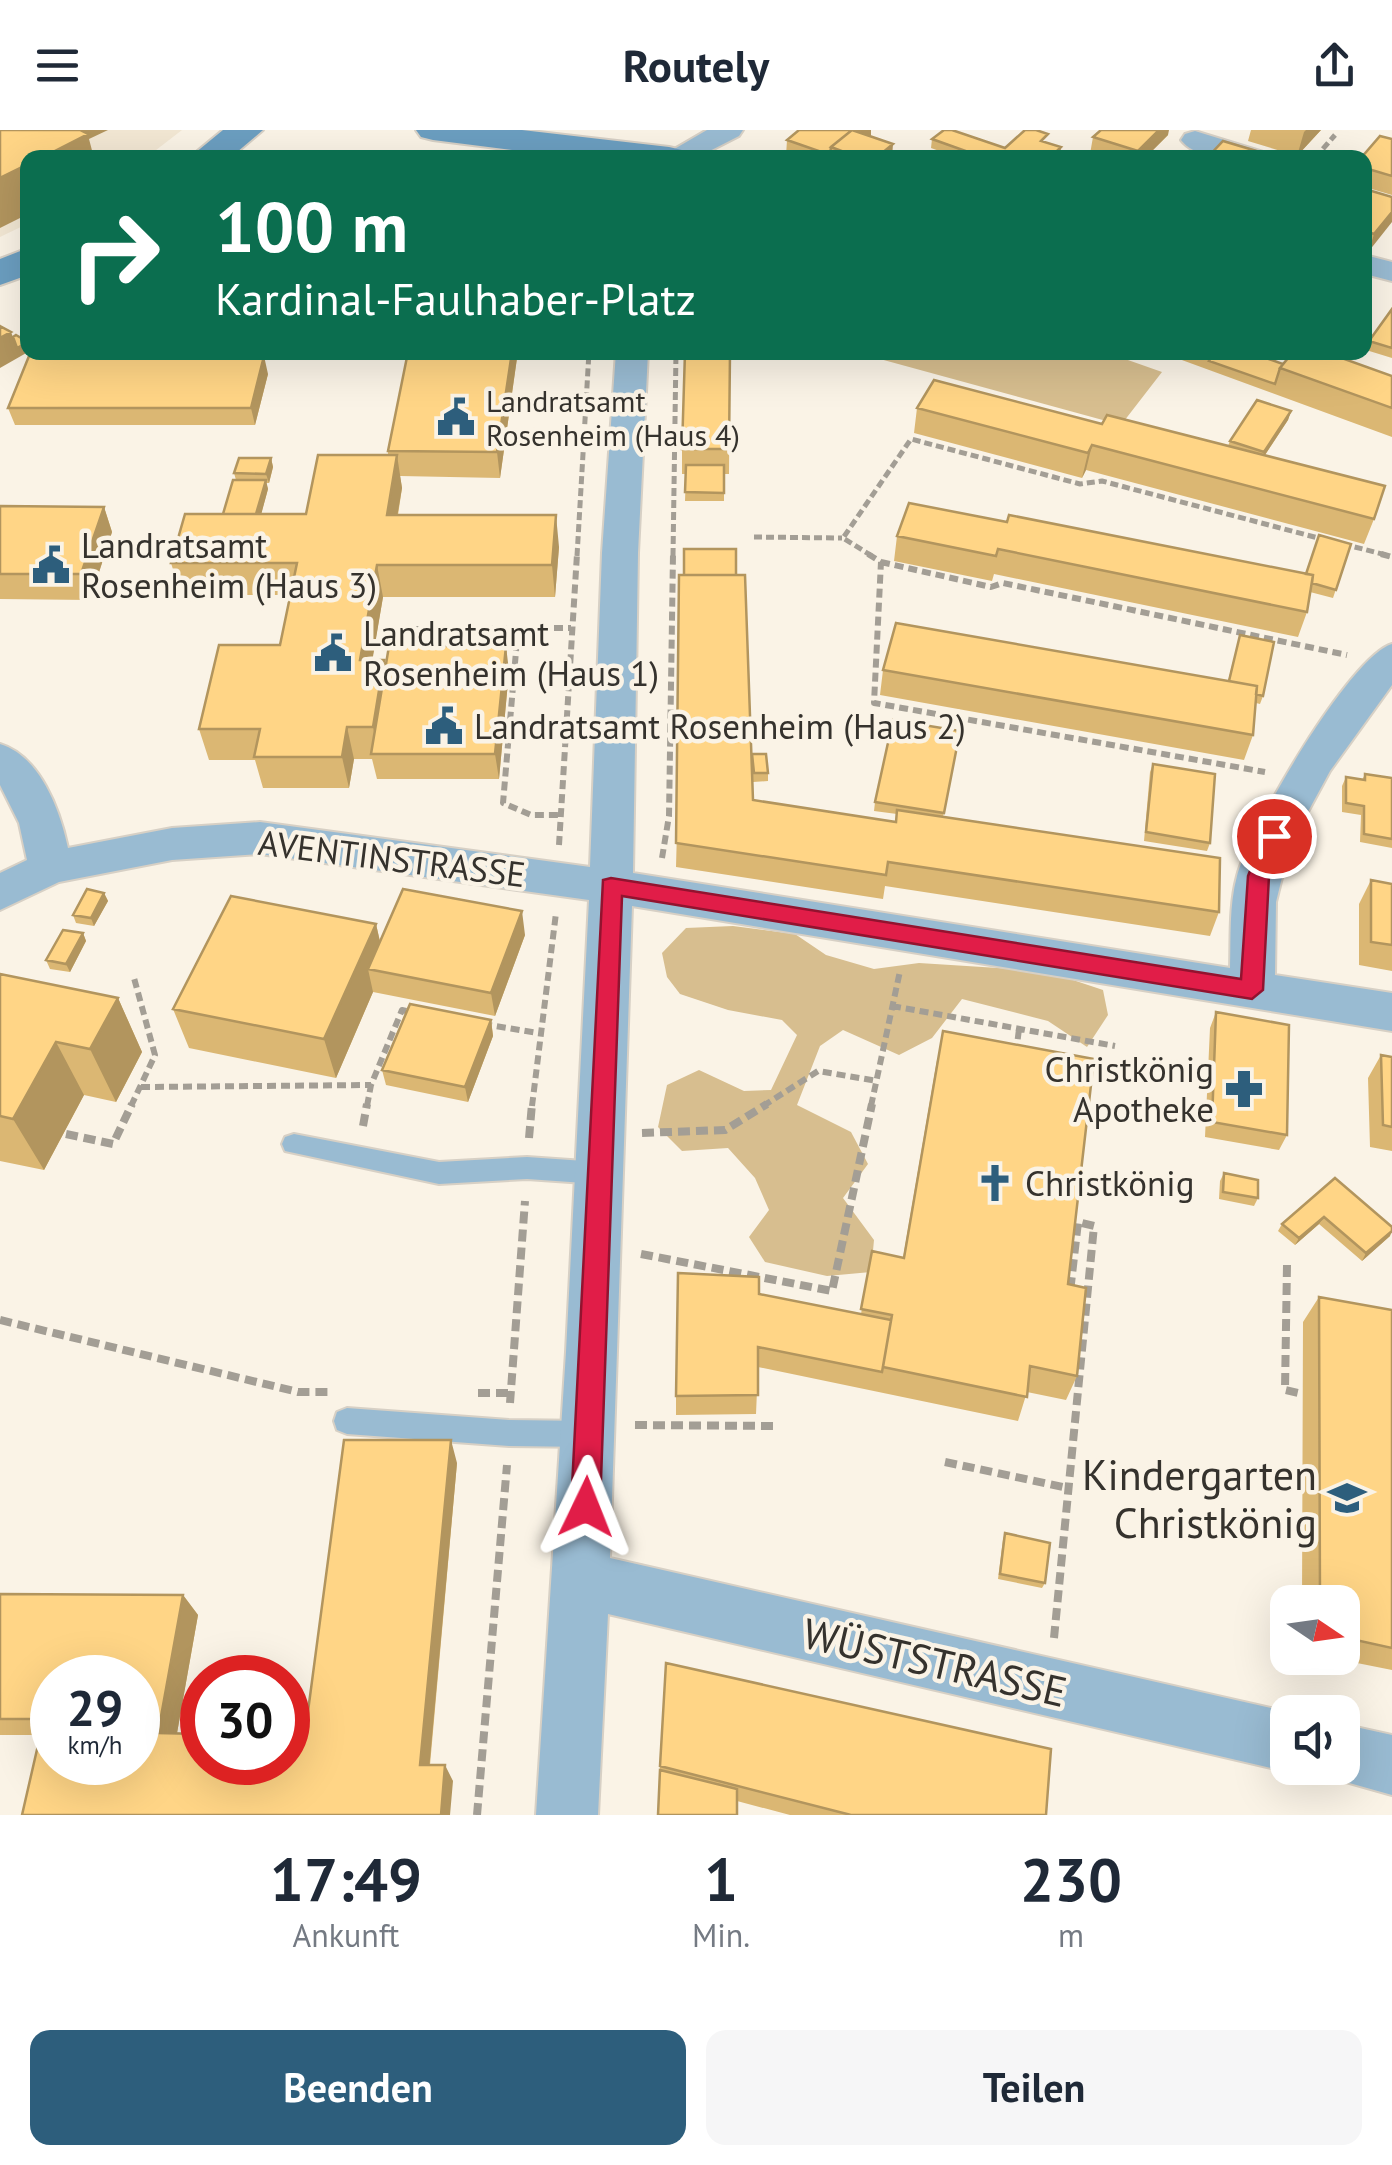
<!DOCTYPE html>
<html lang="de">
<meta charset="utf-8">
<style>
:root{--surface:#fff;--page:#f6f6f7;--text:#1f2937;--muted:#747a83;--accent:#2d5e7c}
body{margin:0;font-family:"PT Sans",sans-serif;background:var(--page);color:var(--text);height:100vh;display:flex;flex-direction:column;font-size:38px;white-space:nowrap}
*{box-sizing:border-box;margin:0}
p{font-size:32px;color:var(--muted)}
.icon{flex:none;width:55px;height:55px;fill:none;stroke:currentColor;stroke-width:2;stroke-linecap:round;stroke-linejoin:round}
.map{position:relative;height:1685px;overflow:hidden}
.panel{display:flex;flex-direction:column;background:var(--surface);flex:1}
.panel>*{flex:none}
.hud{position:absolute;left:20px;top:20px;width:1352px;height:210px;border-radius:20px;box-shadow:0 10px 40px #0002;background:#0b6e4f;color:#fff;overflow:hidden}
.needle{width:65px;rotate:103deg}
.tools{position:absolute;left:1270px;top:1455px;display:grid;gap:20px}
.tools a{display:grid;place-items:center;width:90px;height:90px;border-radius:20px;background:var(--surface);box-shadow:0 10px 40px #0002;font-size:50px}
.speed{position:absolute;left:30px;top:1525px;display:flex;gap:20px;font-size:50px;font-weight:700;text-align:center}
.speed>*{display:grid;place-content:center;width:130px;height:130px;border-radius:50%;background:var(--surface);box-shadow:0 10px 40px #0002;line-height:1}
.speed small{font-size:25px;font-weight:400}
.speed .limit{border:15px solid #d22;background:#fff;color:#111}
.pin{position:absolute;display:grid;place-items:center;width:85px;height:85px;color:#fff;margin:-42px;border:5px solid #fff;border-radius:50%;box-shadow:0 2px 10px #0007}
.me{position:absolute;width:110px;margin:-55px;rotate:2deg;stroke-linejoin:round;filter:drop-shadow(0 0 8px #0008)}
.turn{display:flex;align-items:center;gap:35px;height:210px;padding:0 30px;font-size:45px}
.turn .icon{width:130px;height:130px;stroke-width:2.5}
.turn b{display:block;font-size:70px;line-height:85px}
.eta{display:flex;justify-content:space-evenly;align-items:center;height:170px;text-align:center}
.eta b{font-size:60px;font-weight:600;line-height:70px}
.primary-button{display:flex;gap:20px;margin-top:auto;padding:20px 30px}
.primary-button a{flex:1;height:115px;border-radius:20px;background:var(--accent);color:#fff;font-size:40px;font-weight:600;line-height:115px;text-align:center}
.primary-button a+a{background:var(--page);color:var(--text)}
header{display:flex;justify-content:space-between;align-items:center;height:130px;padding:0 30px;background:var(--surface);font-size:45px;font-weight:600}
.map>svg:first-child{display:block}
.built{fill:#f2e7d3}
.green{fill:#d7be8f}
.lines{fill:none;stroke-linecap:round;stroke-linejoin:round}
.service-casing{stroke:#d7d0c5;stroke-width:4}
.minor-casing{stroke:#d7d0c5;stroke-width:4}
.secondary-casing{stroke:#d7d0c5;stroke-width:4}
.path-far2{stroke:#a39e95;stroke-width:5;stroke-dasharray:8 4;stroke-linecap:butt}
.path-far1{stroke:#a39e95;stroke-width:6;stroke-dasharray:9 5;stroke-linecap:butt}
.path{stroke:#a39e95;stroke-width:8;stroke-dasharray:12 6;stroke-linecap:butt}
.service{fill:#99bbd2;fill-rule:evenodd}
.minor{fill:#99bbd2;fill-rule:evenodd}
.secondary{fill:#6b9ec0;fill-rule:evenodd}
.wall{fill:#dbb773}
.shaded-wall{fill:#b2955e}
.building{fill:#ffd586;stroke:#b2955e;stroke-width:2.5;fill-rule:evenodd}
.route{fill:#e11d48;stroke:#92132f;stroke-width:2.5}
.labels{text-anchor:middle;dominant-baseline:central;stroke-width:9;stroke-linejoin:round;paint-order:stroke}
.far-poi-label{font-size:30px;fill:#35322d;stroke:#faf3e6;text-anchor:start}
.poi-label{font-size:35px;fill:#35322d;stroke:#faf3e6;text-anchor:start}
.street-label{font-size:35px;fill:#35322d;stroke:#faf3e6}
.near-poi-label{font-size:42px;fill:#35322d;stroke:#faf3e6;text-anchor:end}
.near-street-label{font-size:42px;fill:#35322d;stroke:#faf3e6}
</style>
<header><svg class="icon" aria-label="menu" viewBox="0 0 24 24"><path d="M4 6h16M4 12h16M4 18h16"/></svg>Routely<svg class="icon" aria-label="share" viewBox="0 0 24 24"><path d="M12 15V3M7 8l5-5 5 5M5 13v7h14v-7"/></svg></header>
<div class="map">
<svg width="1392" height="1685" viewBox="0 0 1392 1685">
<rect width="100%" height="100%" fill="#faf3e6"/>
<path class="built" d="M0,0h182l-35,27 -119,1 -1,66 -27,13z"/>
<path class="green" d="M858,223h250l54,19 -41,53z
M733,796l62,8 31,21 48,14 45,-6 127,8 57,19 5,25 -21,32 -39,-26 -86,-22 -30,39 -33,17 -56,-25 -23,16 -23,59 54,27 17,32 -25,34 31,42 -3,32 -44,4 -62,-14 -16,-25 20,-27 -14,-32 -27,-30 -46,3 -24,-24 9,-42 32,-15 45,21 27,-1 26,-55 -15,-15 -54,-10 -48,-16 -13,-17 -5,-24 24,-25z"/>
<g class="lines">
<g class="service-casing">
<path id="service" d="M294,1004l145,28 88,-5 72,5 9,3 3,8 -3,8 -9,3 -72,-5 -88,5 -154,-33 -3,-7 3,-7z
M347,1278l162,12 80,1 10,4 4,9 -4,9 -10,4 -80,-1 -162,-12 -10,-4 -3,-9 3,-9z"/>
</g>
<g class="minor-casing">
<path id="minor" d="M707,0h36l-4,6 -43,22h-37z
M1195,1l68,21 4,6c-26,0 -69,4 -86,-18l4,-6z
M1365,125l27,7v19l-27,-7z
M616,222h32l-10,201 -5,320 597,95c1,-31 -1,-62 7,-92 12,-46 113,-220 155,-232v41l-62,86 -40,74 -14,57 -1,73 117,18v38l-760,-125 -22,652 678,154v56h11l-11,4 -680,-158 -10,201h-62l30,-463 23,-452 -329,-46 -88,6 -113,22 -59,28v-37l27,-13 -8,-37 -19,-38v-41c40,12 60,66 68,104l104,-20 88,-6 330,45 12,-314z
M1342,1594l50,11v60l-71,-20 -4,-7h25z"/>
</g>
<g class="secondary-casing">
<path id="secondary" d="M223,0h40l-33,28h-41z
M416,0h106l147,17 13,3 4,8h-110l-143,-18 -12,-3z
M28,118v27l-28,10v-26z"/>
</g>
<path class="path-far2" d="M1315,28l20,-23
M754,407l88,1
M1343,414l47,12
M577,426l12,-204
M673,426l3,-204
M872,426l-29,-18 68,-99 169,45 22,-3 220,58"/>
<path class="path-far1" d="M868,424l13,8 -7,141 391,69
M1381,424l11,3
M881,432l110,25 12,-4 344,72
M518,498l-15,175 28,12h28
M414,499l157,-1
M559,715l18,-291
M662,728l7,-42 4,-262
M892,876l223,40
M483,894l55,9
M1016,923l3,-24
M141,957l230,-2
M131,976l24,-51 -21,-77
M367,976l4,-21 31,-75 10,2
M532,976l24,-193
M763,976l55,-35 59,10
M871,976l29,-135"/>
<path class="path" d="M363,996l4,-22
M642,1003l83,-3 42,-26
M66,1004l47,10 19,-40
M529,1008l3,-34
M641,1124l191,37 40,-187
M1287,1135l-2,125 18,4
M0,1190l298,72h32
M478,1263h32
M510,1273l15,-202
M635,1295l139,1
M945,1332l123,26
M1054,1508l40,-412 -16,-4 -8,70
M477,1685l30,-350"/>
<use href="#service" class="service"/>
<use href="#minor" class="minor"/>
<use href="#secondary" class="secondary"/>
</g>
<path class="wall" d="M799,0h72v6l21,22 -106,-2 1,-16z
M1251,0h70l-24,26 -49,-15z
M1168,5l-23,23h-45l-10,-4 3,-17z
M932,9l73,9 42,-5 13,13 -2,2h-99l-28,-10z
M1392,9v56l-27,-8v-29z
M1365,59l27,8 -23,54 -4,-1z
M1392,179v49l-26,-8 3,-9z
M730,222l-1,122h-5v27h-39l1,-27h-4v-25z
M1160,222h89l34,12 109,12v61z
M517,228l-17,120 -100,-2 2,12 -4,27 161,32 -4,50h-172l-11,63 13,8 124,3 -10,108h-122l-5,-20h-18l-5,29h-86l-8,-28h-46l-10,-31 81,-84 11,-50h-110l-10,-32 52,-49 13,-34 -2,-7 37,-15 2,9 -4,16h-3l2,6 -7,25h45l82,-59v-4z
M268,244l-13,51h-240l-7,-17z
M917,278l185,16 126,22 2,-5 61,-30 -3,9 -23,35 109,64 -10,25 -278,-74 -4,8 -168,-45z
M0,376l104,1 8,25 -22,68 -90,-1z
M1007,392l298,52 46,-30 -18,54 -23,-6 -3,20 -9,25 -304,-63 -2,7 -98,-20 3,-25z
M684,445h52l17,225 143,22 1,-8 -23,-3 1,-9 85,-71 -17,86 276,95 -9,24 -325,-50 -2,13 -207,-32z
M1240,505l23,61 -3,8 -4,-1 -3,32 -9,25 -364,-65 3,-25 345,11z
M752,624l16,19v8l-15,1z
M1153,634l57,79 -3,8 -63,-10 6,-69z
M1365,644l27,4v70l-32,-6 1,-27 -19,-3v-26l4,-9 16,3z
M1371,750l21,4v87l-33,-6v-61z
M104,763l4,8 -14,25 -18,-3 -3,-8z
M376,794l4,17 145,-6 -30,81 -122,-24 -37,86 -147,-30 -16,-39z
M83,803l3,8 -16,31 -20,-3 -4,-9z
M0,844l118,24 24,54 -26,50 -32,-7 -40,75 -44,-9z
M1216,882l71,123 -8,15 -74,-13 5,-109z
M491,890l2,16 -25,66 -82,-17 -4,-15z
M1381,925l11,2v94l-22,-4 -2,-69z
M937,930l131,224 9,92 -11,24 -39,-8 -9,29 -260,-54 -2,47 -80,1v-19l83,-102 102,20 11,-63 31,7z
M1224,1043l34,25 -4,8 -35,-7 1,-18z
M1335,1048l55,58 -28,25 -43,-37 -24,21 -17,-14 4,-7z
M1319,1167l73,13v360l-60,-12h10v-56h-40l1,-280z
M457,1333l-27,302 23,16 -413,-46h-40v-141l183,1 15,20 -21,118 128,1z
M1005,1403l40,50 -3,5 -44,-9 5,-40z
M660,1636l386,49h-256l-53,-14 -79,14z"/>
<path class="shaded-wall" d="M51,0h57l-19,9 5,19h-53z
M862,0h9v9l-34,11z
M1159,0h10l-1,5 -23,23h-9l2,-7z
M1306,0h15l-24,26 7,-24z
M893,14l-1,14h-16z
M1061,17l-1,9 -2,2h-8z
M28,34v50l-28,14v-50z
M1392,82v10l-23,29 5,-17z
M11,202l6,16 11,-6v10l-28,16v-30z
M512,222h4l1,6 -17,120 -3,-26z
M264,226l4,18 -13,51 -4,-17z
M1291,281l-3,9 -27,41 3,-9z
M1092,315l-6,25 -4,8 6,-25z
M397,325l5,33 -10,59 -5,-32z
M271,328l2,9 -4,16 -3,-9z
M266,350l2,9 -11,41 -2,-9z
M104,377l8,25 -22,68 -9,-26z
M556,385l3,32 -4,50 -3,-32z
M377,435l6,32 -16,95 -7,-32z
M506,516l3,25 -10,108 -4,-25z
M384,530l6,32 -11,62 -6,-27z
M347,597l7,32 -5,29 -7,-31z
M104,763l4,8 -14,25 -3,-8z
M522,781l3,24 -30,81 -4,-23z
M376,794l9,41 -17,4 5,23 -37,86 -12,-39z
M83,803l3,8 -16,31 -4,-8z
M118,868l24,54 -26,50 -26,-53z
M491,890l2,16 -25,66 -3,-15z
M56,912l28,53 -40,75 -31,-51z
M1324,1087l-5,7 -24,21 4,-7z
M1392,1101l-2,5 -28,25 4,-8z
M451,1310l6,23 -29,318 -8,-16z
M183,1465l15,20 -24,135 -16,-17z
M445,1635l8,16 -3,34h-9z"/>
<path class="building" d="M0,0h80l8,4 -47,24h-13v6l-28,14z
M799,0h63l-3,2 -7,-2 -21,17 -1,8 -43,-15z
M852,0l41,14 -17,14h-16l-29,-11z
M944,0h8l53,18 20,-18h11l12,4 -7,7 20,6 -11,11h-65l-53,-19z
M1101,0h58l-21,21 -45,-14z
M1380,6l12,3v37l-27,-8v-10h-4z
M1223,11l47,14 -2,3h-61z
M1365,59l27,8v15l-18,22 -9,-3z
M1392,179v39l-23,-7z
M0,196l11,6 -11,6z
M16,205l12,7 -11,6 -4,-11z
M408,222h104l-15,100 -109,-1z
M685,222h45l-1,97h-47z
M1216,222h33l34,12 -3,4 -5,16 -66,-23z
M1293,222h32l67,24v32l-112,-40z
M29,226h235l-13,52h-243z
M934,250l168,44 5,-9 278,71 -11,33 -282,-74 -4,8 -171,-45z
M1257,270l34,11 -27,41 -34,-11z
M318,325h79l-10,60h169l-4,50h-175l-17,95h24l-11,67h-26l-5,30h-88l6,-28h-61l20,-84h61l17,-82h-126l14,-49h121z
M239,328h32l-5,16 -32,-1z
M686,335h38v28l-39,-1z
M233,350h33l-10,34h-33z
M909,373l98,19 2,-7 304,60 -6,37 -309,-63 -2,7 -99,-20z
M0,376l104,1 -23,67h-81z
M1319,405l32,9 -15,46 -24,-7 1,-8 -7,-1z
M684,419h52v26h-52z
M679,445h66l8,225 143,22 1,-12 323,48 -1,54 -331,-50 -2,13 -210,-32z
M896,493l361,63 -4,49 -370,-65z
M1240,505l34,7 -11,54 -7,-2 1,-8 -28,-5z
M389,516h117l-11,108h-124z
M893,590l67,11 -16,82 -69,-11z
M752,624h14l2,19h-14z
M1153,634l62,10 -5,69 -64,-11z
M1365,644l27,4v61l-28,-5v-28l-18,-3v-26l19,3z
M1371,750l21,4v61l-21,-3z
M87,759l17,4 -13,25 -18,-3z
M403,759l119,22 -31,82 -123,-24z
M231,766l145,28 -52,115 -151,-30z
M63,800l20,3 -17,31 -20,-4z
M0,844l118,24 -28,51 -34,-7 -43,77 -13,-3z
M410,874l81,16 -26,67 -83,-17z
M1216,882l73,13 -2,110 -75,-13z
M943,901l151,28 -26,225 18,4 -9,88 -47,-10 -3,31 -144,-30 9,-52 -31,-6 11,-58 32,7z
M1381,925l11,2v70l-9,-2z
M1224,1043l34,7v18l-35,-6z
M1335,1048l57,49v4l-26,22 -42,-36 -25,21 -17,-14z
M678,1143l81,4v17l132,26 -9,52 -124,-25v48l-82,1z
M1319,1167l73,13v338l-50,-11v-35h-22z
M344,1310h107l-31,325h25l-4,50h-419l22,-96h-44v-125l183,1 -25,138 44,1v28h86v-28h17zM52,1548h86v84h-86z
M1005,1403l45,10 -5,40 -45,-9z
M666,1533l385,86 -5,66h-195l-191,-49z
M660,1640l77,19v26h-79z"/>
<path class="route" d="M1274,698l11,8 -16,40 -6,114 -11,9 -630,-103 -22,611 -5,10 -9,4 -10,-4 -5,-10 32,-627 8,-2 630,101 7,-103 18,-46z"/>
<defs>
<g id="civic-bare" transform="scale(3)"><path d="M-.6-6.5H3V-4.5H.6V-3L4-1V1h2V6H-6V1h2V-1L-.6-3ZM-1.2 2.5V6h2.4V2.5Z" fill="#2d5e7c" stroke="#faf3e6" stroke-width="2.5" paint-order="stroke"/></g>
<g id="pharmacy-bare" transform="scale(3)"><path d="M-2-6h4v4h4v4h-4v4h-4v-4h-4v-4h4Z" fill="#2d5e7c" stroke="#faf3e6" stroke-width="2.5" paint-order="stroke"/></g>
<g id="church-bare" transform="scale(3)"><path d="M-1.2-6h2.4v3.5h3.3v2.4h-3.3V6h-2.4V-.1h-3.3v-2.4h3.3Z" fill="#2d5e7c" stroke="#faf3e6" stroke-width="2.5" paint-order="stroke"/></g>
<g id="school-bare" transform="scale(3)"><path d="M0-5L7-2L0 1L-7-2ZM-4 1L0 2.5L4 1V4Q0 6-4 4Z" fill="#2d5e7c" stroke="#faf3e6" stroke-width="2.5" paint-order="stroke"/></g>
</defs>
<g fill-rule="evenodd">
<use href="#civic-bare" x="456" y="287"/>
<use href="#civic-bare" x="51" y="435"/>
<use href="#civic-bare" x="333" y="523"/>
<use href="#civic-bare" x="444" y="596"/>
<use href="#pharmacy-bare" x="1244" y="959"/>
<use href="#church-bare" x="995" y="1053"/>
<use href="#school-bare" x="1347" y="1368"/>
</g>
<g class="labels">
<g class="far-poi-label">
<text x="486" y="270">Landratsamt<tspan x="486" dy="34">Rosenheim (Haus 4)</tspan></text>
</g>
<g class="poi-label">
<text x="81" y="415">Landratsamt<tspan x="81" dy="40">Rosenheim (Haus 3)</tspan></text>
<text x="363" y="503">Landratsamt<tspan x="363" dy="40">Rosenheim (Haus 1)</tspan></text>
<text x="474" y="596">Landratsamt Rosenheim (Haus 2)</text>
<text x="1214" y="939" text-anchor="end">Christkönig<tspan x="1214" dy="40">Apotheke</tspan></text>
<text x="1025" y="1053">Christkönig</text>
</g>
<g class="street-label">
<text transform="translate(392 728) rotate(7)">AVENTINSTRASSE</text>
</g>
<g class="near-poi-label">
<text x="1317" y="1344">Kindergarten<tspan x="1317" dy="48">Christkönig</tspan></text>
</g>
<g class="near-street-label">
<text transform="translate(935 1532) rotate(13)">WÜSTSTRASSE</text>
</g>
</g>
</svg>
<div class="tools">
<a><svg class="needle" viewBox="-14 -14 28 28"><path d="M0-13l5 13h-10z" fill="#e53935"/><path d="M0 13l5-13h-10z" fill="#747a83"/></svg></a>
<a><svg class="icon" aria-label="sound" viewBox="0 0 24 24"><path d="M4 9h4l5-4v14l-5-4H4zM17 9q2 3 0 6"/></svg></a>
</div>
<div class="speed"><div>29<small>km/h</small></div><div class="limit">30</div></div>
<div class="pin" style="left:1274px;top:706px;background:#d93025"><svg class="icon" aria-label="arrive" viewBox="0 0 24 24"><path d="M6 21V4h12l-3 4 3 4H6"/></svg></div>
<svg class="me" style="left:586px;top:1377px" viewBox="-20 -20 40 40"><path d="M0-17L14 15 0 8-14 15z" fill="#e11d48" stroke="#fff" stroke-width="4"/></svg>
<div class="hud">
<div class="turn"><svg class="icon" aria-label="right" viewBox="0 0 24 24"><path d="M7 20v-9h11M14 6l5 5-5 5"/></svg><div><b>100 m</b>Kardinal-Faulhaber-Platz</div></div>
</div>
</div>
<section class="panel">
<div class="eta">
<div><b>17:49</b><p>Ankunft</p></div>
<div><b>1</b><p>Min.</p></div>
<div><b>230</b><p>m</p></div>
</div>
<div class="primary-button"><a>Beenden</a><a>Teilen</a></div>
</section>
